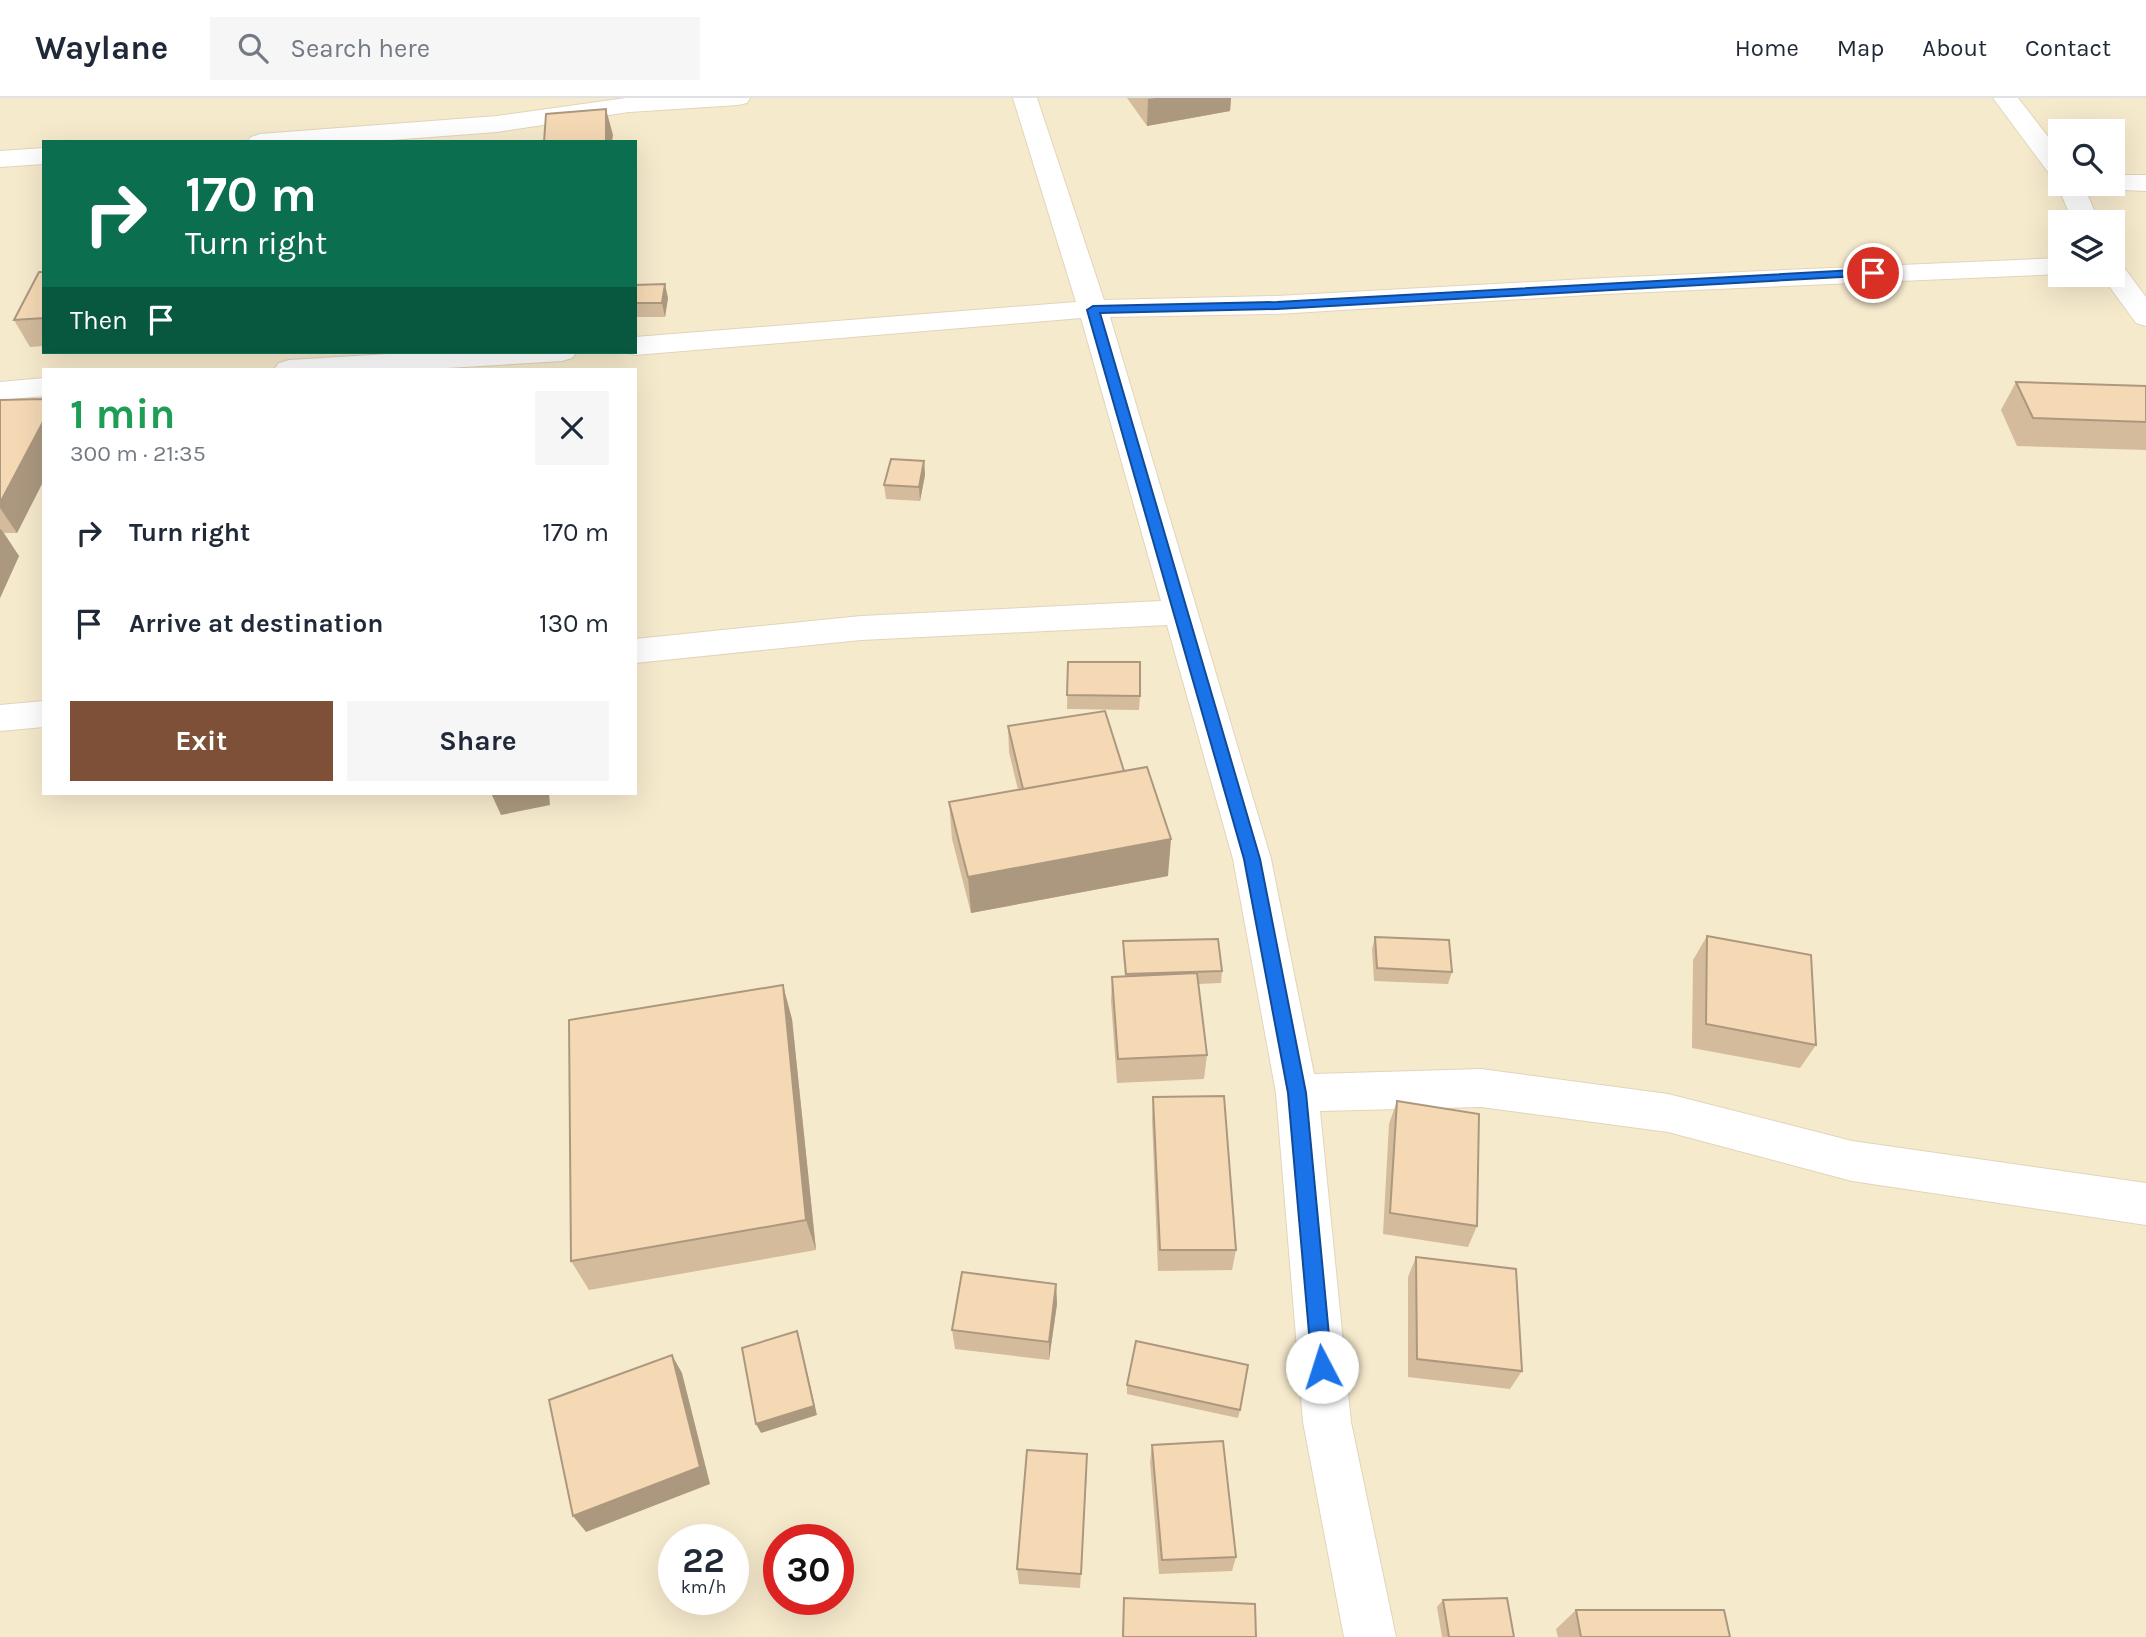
<!DOCTYPE html>
<meta charset="utf-8">
<style>
:root{--surface:#fff;--page:#f6f6f7;--text:#1f2937;--muted:#747a83;--line:#e0e1e3;--accent:#7e5038}
body{margin:0;font-family:Karla,sans-serif;background:var(--page);color:var(--text);height:100vh;display:flex;flex-direction:column;font-size:26px;white-space:nowrap}
*{box-sizing:border-box;margin:0}
p{font-size:23px;color:var(--muted)}
.icon{flex:none;width:38px;height:38px;fill:none;stroke:currentColor;stroke-width:2;stroke-linecap:round;stroke-linejoin:round}
.map{position:relative;flex:1;overflow:hidden}
.details{position:absolute;left:42px;top:270px;width:595px;height:427px;display:flex;flex-direction:column;background:var(--surface);border-radius:0px;box-shadow:0 7px 28px #0002}
.details>*{flex:none}
.hud{position:absolute;left:42px;top:42px;width:595px;height:214px;border-radius:0px;box-shadow:0 7px 28px #0002;background:#0b6e4f;color:#fff;overflow:hidden}
.controls{position:absolute;left:2048px;top:21px;display:grid;gap:14px}
.controls a{display:grid;place-items:center;width:77px;height:77px;border-radius:0px;background:var(--surface);box-shadow:0 7px 28px #0002;font-size:35px}
.speed{position:absolute;left:658px;top:1426px;display:flex;gap:14px;font-size:35px;font-weight:700;text-align:center}
.speed>*{display:grid;place-content:center;width:91px;height:91px;border-radius:50%;background:var(--surface);box-shadow:0 7px 28px #0002;line-height:1}
.speed small{font-size:18px;font-weight:400}
.speed .limit{border:10px solid #d22;background:#fff;color:#111}
.pin{position:absolute;display:grid;place-items:center;width:60px;height:60px;color:#fff;margin:-30px;border:4px solid #fff;border-radius:50%;box-shadow:0 2px 7px #0007}
.me{position:absolute;width:77px;margin:-38px;rotate:355deg;stroke-linejoin:round;filter:drop-shadow(0 0 5px #0008)}
.turn{display:flex;align-items:center;gap:24px;height:147px;padding:0 28px;font-size:32px}
.turn .icon{width:91px;height:91px;stroke-width:2.5}
.turn b{display:block;font-size:49px;line-height:60px}
.then{display:flex;align-items:center;height:66px;padding:0 28px;background:#0003;gap:14px;font-size:26px}
.round{display:grid;place-items:center;flex:none;width:74px;height:74px;border-radius:0px;background:var(--page)}
.overview{display:flex;align-items:center;justify-content:space-between;height:119px;padding:0 28px}
h1{font-size:42px;font-weight:700;line-height:52px;color:#1e9e55}
.button{display:flex;gap:14px;margin-top:auto;padding:14px 28px}
.button a{flex:1;height:80px;border-radius:0px;background:var(--accent);color:#fff;font-size:28px;font-weight:700;line-height:80px;text-align:center}
.button a+a{background:var(--page);color:var(--text)}
ul{padding:0;list-style:none}
li{display:flex;align-items:center;gap:21px;height:91px;padding:0 28px}
li div{flex:1}
li b{display:block;font-size:26px}
li em{font-style:normal}
header{display:flex;align-items:center;gap:42px;box-sizing:border-box;height:98px;padding:0 35px;background:var(--surface);border-bottom:2px solid var(--line)}
header strong{font-size:33px}
nav{display:flex;gap:38px;margin-inline-start:auto;font-size:24px}
.search{width:490px;height:63px;background:var(--page);display:flex;align-items:center;gap:18px;box-sizing:border-box;padding:0 24px;border-radius:0px;color:var(--muted);font-size:26px}
.map>svg:first-child{display:block}
.residential{fill:#f6eacd;fill-rule:evenodd}
.lines{fill:none;stroke-linecap:round;stroke-linejoin:round}
.minor-casing{stroke:#e2d4ba;stroke-width:2}
.minor{fill:#fff;fill-rule:evenodd}
.wall{fill:#d3bb9c}
.shaded-wall{fill:#ac987f}
.building{fill:#f5d9b5;stroke:#ac987f;stroke-width:2}
.route{fill:#1a73e8;stroke:#114b97;stroke-width:2}
</style>
<header>
<strong>Waylane</strong>
<div class="search"><svg class="icon" aria-label="search" viewBox="0 0 24 24"><circle cx="10" cy="10" r="6"/><path d="M15 15l6 6"/></svg>Search here</div>
<nav><a>Home</a><a>Map</a><a>About</a><a>Contact</a></nav>
</header>
<div class="map">
<svg width="2146" height="1539" viewBox="0 0 2146 1539">
<rect width="100%" height="100%" fill="#fef7df"/>
<path class="residential" d="M0,0h2146v1539h-2146zM2060,33h52v53h-52zM44,44h591v210h-591zM2060,124h52v53h-52zM44,271h591v424h-591zM674,1442h59v60h-59zM779,1442h59v60h-59z"/>
<g class="lines">
<g class="minor-casing">
<path id="minor" d="M626,0h124l-3,5 -9,2 -109,7 -132,20 -133,10h-117l4,-5 9,-3 237,-18z
M1013,0h24l67,202 173,-4 327,-18 456,-20v16l-456,20 -327,20 -167,3 161,542 43,215 167,-5 187,25 184,47 294,42v42l-294,-44 -184,-49 -187,-25 -161,4 31,311 45,215h-52l-41,-215 -27,-329 -43,-234 -66,-234 -306,15 -226,23v-24l226,-23 300,-15 -80,-283 -446,37 -11,-3h11v-15l441,-35z
M1993,0h25l42,54v26l-9,-2z
M44,50v16l-44,3v-16z
M2112,77h34v16l-43,-2 -4,-5h13z
M2060,82v4h23l16,38h-26l-16,-38z
M2112,165l10,2 24,32v29l-10,-3 -35,-48h11z
M421,254h156l-5,6 -10,3 -132,8h-156l5,-6 10,-3z
M44,280v18l-44,4v-18z
M44,603v26l-44,4v-26z"/>
</g>
<use href="#minor" class="minor"/>
</g>
<path class="wall" d="M1127,0h104l-1,13 -83,15z
M44,174v74l-14,1 -16,-27z
M635,187l33,13 -3,19h-30z
M2016,284l130,4v64l-129,-4 -16,-36z
M44,301v81l-27,53h-13l15,23 -19,42v-198z
M924,363l1,14 -5,26 -34,-2 -2,-14z
M1068,564l72,34 -1,14 -72,-1z
M1008,628l116,45 44,105 -197,37 -19,-74 -3,-37 69,-12 -9,-38z
M1707,838l109,109 -16,23 -108,-20 1,-88z
M1375,839l77,35 -4,12 -74,-3 -2,-32z
M1123,843l99,30 -1,12 -23,1 9,71 -3,24 -87,4 -6,-82 1,-24 13,-1 -2,-22z
M792,921l24,231 -227,40 -18,-29z
M1153,999l83,153 -4,20 -74,1 -6,-152z
M1397,1003l80,125 -9,21 -85,-13 6,-110z
M1416,1159l106,114 -12,18 -102,-12v-100z
M1056,1186l1,20 -8,56 -94,-11 -3,-19z
M1127,1287l113,25 -2,8 -111,-24z
M1152,1347l84,112 -4,14 -73,3 -9,-112z
M1087,1373l-7,117 -61,-4 -2,-15z
M1124,1500l132,39h-134z
M1443,1502l71,37h-72l-5,-30z
M1576,1512l154,27h-172l-2,-8z"/>
<path class="shaded-wall" d="M1156,0h75l-1,13 -83,15 1,-27z
M606,11l7,26 -1,7h-6z
M665,186l3,14 -3,19 -3,-14z
M44,322v60l-27,53 -17,-25v-5z
M924,363l1,14 -5,26 -1,-14z
M1,431l18,27 -19,42v-68z
M491,695h58l1,12 -49,10z
M1171,741l-3,37 -197,37 -3,-36z
M783,887l9,34 24,231 -10,-30z
M1056,1186l1,20 -8,56v-18z
M797,1233l3,10 17,74 -56,18 -5,-9z
M672,1257l10,18 28,111 -124,48 -13,-16z"/>
<path class="building" d="M606,11v33h-62l2,-28z
M39,174h5v46l-30,2z
M665,186l-3,19h-27v-18z
M2016,284l130,4v36l-113,-4z
M44,301v21l-44,83v-103z
M891,361l33,2 -5,26 -35,-2z
M1068,564h72v34l-73,-1z
M1105,613l19,60 -101,18 -15,-63z
M1147,669l24,72 -203,38 -19,-75z
M1707,838l104,19 5,90 -110,-21z
M1375,839l74,3 3,32 -75,-4z
M1218,841l4,32 -96,3 -3,-33z
M1197,875l10,82 -89,4 -6,-82z
M783,887l23,235 -235,41 -2,-241z
M1224,998l12,154h-76l-7,-153z
M1397,1003l82,13 -2,112 -87,-13z
M1416,1159l100,12 6,102 -105,-12z
M962,1174l94,12 -7,58 -97,-12z
M797,1233l17,75 -58,18 -14,-76z
M1136,1243l112,24 -8,45 -113,-25z
M672,1257l28,112 -127,49 -24,-116z
M1223,1343l13,116 -74,3 -10,-115z
M1027,1352l60,4 -6,120 -64,-5z
M1124,1500l131,6 1,33h-133z
M1507,1500l7,39h-65l-6,-37z
M1576,1512h148l6,27h-149z"/>
<path class="route" d="M1873,171l6,4 -2,2 -600,34 -177,4 160,546 46,234 26,274 -3,7 -7,3 -7,-3 -3,-7 -24,-274 -44,-234 -157,-549 6,-4 184,-4z"/>
</svg>
<div class="controls">
<a><svg class="icon" aria-label="search" viewBox="0 0 24 24"><circle cx="10" cy="10" r="6"/><path d="M15 15l6 6"/></svg></a>
<a><svg class="icon" aria-label="layers" viewBox="0 0 24 24"><path d="M12 4l9 5-9 5-9-5zM3 14l9 5 9-5"/></svg></a>
</div>
<div class="speed"><div>22<small>km/h</small></div><div class="limit">30</div></div>
<div class="pin" style="left:1873px;top:175px;background:#d93025"><svg class="icon" aria-label="arrive" viewBox="0 0 24 24"><path d="M6 21V4h12l-3 4 3 4H6"/></svg></div>
<svg class="me" style="left:1322px;top:1269px" viewBox="-20 -20 40 40"><circle r="19" fill="#fff"/><path d="M0-13L10 11 0 6-10 11z" fill="#1a73e8"/></svg>
<div class="hud">
<div class="turn"><svg class="icon" aria-label="right" viewBox="0 0 24 24"><path d="M7 20v-9h11M14 6l5 5-5 5"/></svg><div><b>170 m</b>Turn right</div></div>
<div class="then">Then<svg class="icon" aria-label="arrive" viewBox="0 0 24 24"><path d="M6 21V4h12l-3 4 3 4H6"/></svg></div>
</div>
<section class="details">
<div class="overview"><div><h1>1 min</h1><p>300 m · 21:35</p></div><a class="round"><svg class="icon" aria-label="close" viewBox="0 0 24 24"><path d="M6 6l12 12M18 6L6 18"/></svg></a></div>
<ul>
<li><svg class="icon" aria-label="right" viewBox="0 0 24 24"><path d="M7 20v-9h11M14 6l5 5-5 5"/></svg><div><b>Turn right</b></div><em>170 m</em></li>
<li><svg class="icon" aria-label="arrive" viewBox="0 0 24 24"><path d="M6 21V4h12l-3 4 3 4H6"/></svg><div><b>Arrive at destination</b></div><em>130 m</em></li>
</ul>
<div class="button"><a>Exit</a><a>Share</a></div>
</section>
</div>
